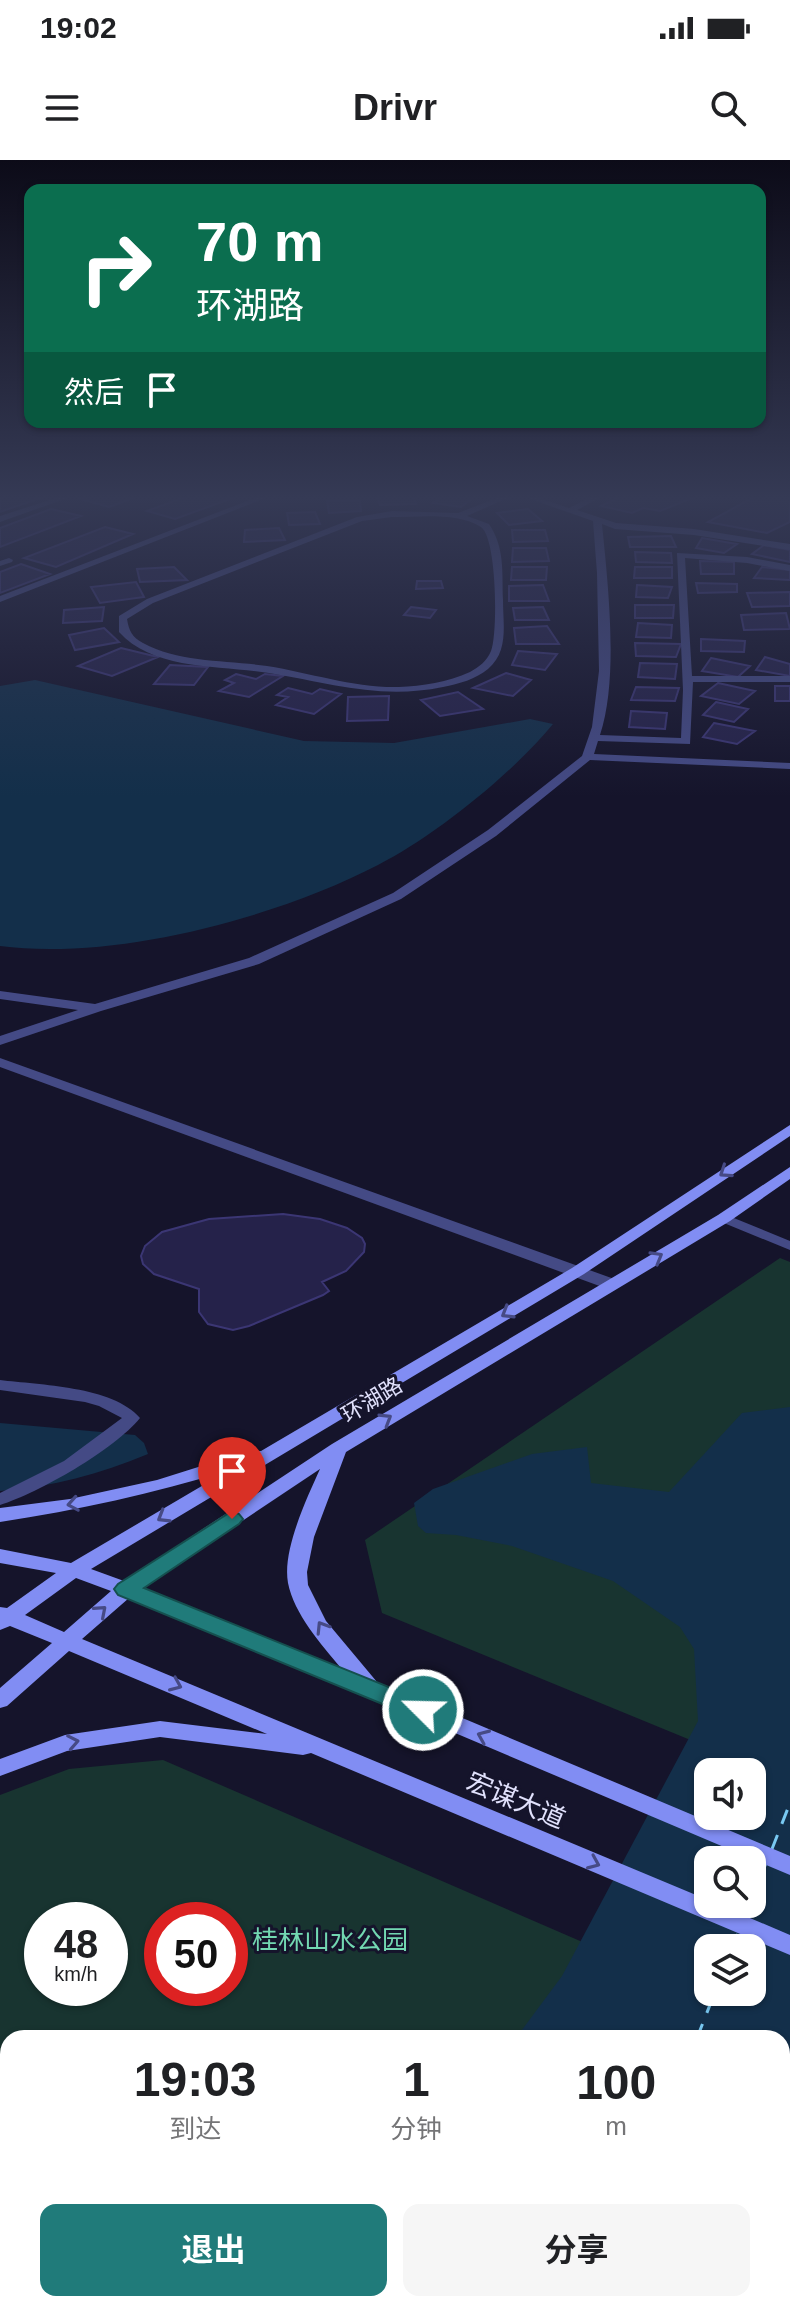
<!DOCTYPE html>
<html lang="zh">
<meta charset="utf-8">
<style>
:root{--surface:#fff;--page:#f6f6f6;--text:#202124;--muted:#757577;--accent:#207b7a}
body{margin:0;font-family:Helvetica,"Noto Sans SC",sans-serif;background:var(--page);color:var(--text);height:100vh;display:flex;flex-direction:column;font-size:30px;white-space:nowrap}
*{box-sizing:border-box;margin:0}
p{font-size:26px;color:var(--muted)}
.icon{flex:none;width:44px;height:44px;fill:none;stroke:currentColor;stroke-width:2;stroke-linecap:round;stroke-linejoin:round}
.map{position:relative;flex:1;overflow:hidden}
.details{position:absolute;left:0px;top:1870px;width:790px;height:282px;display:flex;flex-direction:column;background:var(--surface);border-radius:24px 24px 0 0;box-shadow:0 2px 6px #0004}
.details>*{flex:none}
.top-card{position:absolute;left:24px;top:24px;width:742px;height:244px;border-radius:16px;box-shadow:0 2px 6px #0004;background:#0b6e4f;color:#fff;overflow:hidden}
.tools{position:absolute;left:694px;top:1598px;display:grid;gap:16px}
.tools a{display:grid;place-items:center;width:72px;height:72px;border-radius:16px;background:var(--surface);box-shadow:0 2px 6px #0004;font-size:40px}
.speed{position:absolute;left:24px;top:1742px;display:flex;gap:16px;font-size:40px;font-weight:700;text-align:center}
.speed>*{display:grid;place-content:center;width:104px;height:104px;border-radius:50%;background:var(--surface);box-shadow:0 2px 6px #0004;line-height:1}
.speed small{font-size:20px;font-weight:400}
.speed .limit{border:12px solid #d22;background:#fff;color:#111}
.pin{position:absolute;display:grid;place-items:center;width:68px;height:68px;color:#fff;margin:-82px -34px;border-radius:50% 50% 50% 0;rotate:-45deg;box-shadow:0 0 8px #0007}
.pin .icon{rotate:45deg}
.me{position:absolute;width:88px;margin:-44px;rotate:293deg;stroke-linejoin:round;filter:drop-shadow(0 0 6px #0008)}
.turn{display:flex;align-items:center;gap:28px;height:168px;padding:0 40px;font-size:36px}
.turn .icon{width:104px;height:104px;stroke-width:2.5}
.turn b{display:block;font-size:56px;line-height:68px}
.then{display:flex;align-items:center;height:76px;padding:0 40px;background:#0003;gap:16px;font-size:30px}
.eta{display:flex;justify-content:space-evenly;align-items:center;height:136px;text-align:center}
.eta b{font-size:48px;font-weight:700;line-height:56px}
.action{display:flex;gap:16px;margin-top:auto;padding:16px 40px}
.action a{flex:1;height:92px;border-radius:16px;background:var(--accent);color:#fff;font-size:32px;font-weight:700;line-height:92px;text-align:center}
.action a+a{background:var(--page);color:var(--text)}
.status{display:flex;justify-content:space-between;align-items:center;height:56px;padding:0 40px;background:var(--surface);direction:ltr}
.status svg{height:22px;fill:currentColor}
header{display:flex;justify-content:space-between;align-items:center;height:104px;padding:0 40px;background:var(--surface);font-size:36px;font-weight:700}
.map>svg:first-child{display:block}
.green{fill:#183430;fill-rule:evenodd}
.water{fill:#132f4a;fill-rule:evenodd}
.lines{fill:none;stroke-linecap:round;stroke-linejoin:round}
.ferry{stroke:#79c9f2;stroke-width:3;stroke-dasharray:15 12;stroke-linecap:butt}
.building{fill:#25224a;stroke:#3b3674;stroke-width:2}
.service{fill:#444a85;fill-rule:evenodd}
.minor{fill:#444a85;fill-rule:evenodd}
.secondary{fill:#818df3;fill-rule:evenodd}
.oneway{stroke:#464a85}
.route{fill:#207b7a;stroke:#15504f;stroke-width:2}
.labels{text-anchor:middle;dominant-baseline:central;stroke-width:6;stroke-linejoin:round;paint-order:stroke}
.street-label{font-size:22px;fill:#e1e1fc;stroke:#15142b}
.near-street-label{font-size:26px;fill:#e1e1fc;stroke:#15142b}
.near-park-label{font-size:26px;fill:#72d7b1;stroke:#15142b}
</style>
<div class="status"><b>19:02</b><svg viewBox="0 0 49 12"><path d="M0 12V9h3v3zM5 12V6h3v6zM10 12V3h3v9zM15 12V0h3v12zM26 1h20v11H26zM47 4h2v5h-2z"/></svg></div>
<header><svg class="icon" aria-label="menu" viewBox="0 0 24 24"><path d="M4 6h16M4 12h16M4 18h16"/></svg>Drivr<svg class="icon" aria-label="search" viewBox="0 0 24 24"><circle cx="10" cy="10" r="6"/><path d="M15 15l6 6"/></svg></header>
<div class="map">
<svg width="790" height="2151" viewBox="0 0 790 2151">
<rect width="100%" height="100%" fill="#15142b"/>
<path class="green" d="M780,1098l10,4v519l-408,-168 -17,-73z
M163,1600l627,272v279h-790v-516l69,-26zM42,1760h68v68h-68zM162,1760h68v68h-68zM8,1878h774v266h-774z"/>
<path class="water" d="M35,520l269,61 90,2 136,-24 23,5c-41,50 -118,112 -175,141 -102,53 -264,96 -378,81v-260z
M790,1247v695l-3,9 3,5v195h-555l-2,-7h549v-266h-266l46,-62 136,-255 -4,-72 -14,-22 -67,-46 -101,-35 -56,-11 -30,-2 -8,-7 -4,-23 19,-14 99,-35 55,-7 4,36 78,9 73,-79zM708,1612h44v44h-44zM708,1700h44v44h-44zM708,1788h44v44h-44z
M0,1263l135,12 9,8 4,11c-49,20 -95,33 -148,37z"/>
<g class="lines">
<path class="ferry" d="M772,1689l18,-46
M752,1739l14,-36
M745,1757l5,-13
M732,1788l6,-14
M697,1878l18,-46
M578,2151l4,-7"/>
</g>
<path class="building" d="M0,336h46l-46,16z
M90,336h49l-30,11 -29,-8z
M188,336h50l-63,23 -28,-8z
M377,336h36l3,8 -36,1z
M444,336h20l10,1 -13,10 -28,-4z
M622,336h55l15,2 -32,13 -17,-3 -11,5 -31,-7z
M756,336h34v26l-23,11 -59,-11z
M327,341h33l1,10 -32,2z
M51,349l30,7 -81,31v-19z
M528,349l14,12 -33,4 -12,-12z
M315,352l5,12 -31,1 -2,-12z
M105,367l28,7 -77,33 -32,-9z
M279,368l6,12 -41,2 1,-12z
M512,370h33l3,11 -35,1z
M671,376l5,11h-46l-2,-10z
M702,378l35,6 -13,9 -28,-5z
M764,385l26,5v12l-38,-8z
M513,388h33l3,13 -37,1z
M635,392l36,1 1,10 -36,-1z
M700,401l34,1v12h-33z
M21,404l29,10 -50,19v-21z
M174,407l13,13 -47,2 -3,-13z
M512,407h35l-1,13h-35z
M635,407h37v11h-38z
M762,407l28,3v10l-36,-2z
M417,421h24l2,7 -27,1z
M136,422l8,15 -44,6 -9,-16z
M696,423l41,1v8l-39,1z
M543,425l6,16h-40v-15z
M637,425l35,2 -4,11 -32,-1z
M790,432v14l-38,1 -5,-14z
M635,445h39l-1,13h-38z
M104,447l-2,14 -39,2 1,-13z
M411,447l25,3 -6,8 -26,-3z
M543,447l6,13h-34l-2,-12z
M786,453l4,16 -46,1 -3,-15z
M638,463l34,2 -1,13 -35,-1z
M547,466l12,18h-43l-2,-16z
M104,468l15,14 -44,8 -6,-15z
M701,479l44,2 -1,11 -43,-1z
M635,483l46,1 -5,13 -40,-1z
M121,488l37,9 -46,19 -34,-10z
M518,491l39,3 -12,16 -33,-5z
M765,497l25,7v12l-34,-6z
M711,498l39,8 -12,11 -36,-6z
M640,503l37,1 -2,15 -37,-2z
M170,505l38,2 -14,18 -40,-1z
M506,513l25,7 -18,16 -40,-8z
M236,514l20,5 9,-5 18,2 -34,21 -30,-6 15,-8 -9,-3z
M718,523l37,8 -16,13 -38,-8z
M775,526h15v15h-15z
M636,527l43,1 -4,13 -44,-1z
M288,528l24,6 8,-5 21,5 -27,20 -38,-9 12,-8 -11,-2z
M458,532l25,17 -43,7 -19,-16z
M389,536l-1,24 -41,1 1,-24z
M716,542l32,7 -14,13 -31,-7z
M631,551l36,2 -2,16 -36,-2z
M714,563l41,8 -18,13 -34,-7z
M283,1054l37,5 27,9 15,10 3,6 -1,8 -18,19 -24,11 7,9 -6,4 -74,31 -16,4 -25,-6 -9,-12v-23l-45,-15 -11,-10 -2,-8 4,-10 17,-14 47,-13z"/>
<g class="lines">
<path class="service" d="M9,398l4,2 -1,2 -12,4v-5z
M724,1054l66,27v9l-71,-29 -2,-3z
M0,1220c39,5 113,6 140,38 -25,31 -101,75 -140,87v-12l64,-32 58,-43 -23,-12 -14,-4 -85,-12z"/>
<path class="minor" d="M62,336h11l-73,26v-6z
M260,336h11l-271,106v-6z
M502,336h10l-45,20 22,8c16,24 13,48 14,76 0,25 6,51 -15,69 -12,10 -29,15 -45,18 -63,13 -112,-4 -174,-14 -48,-8 -115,-2 -150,-41v-16l28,-17 210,-82 35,-6 66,2zM392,357c27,0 66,-5 89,10 16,11 17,107 10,124 -4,10 -12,16 -21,21 -22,10 -48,14 -71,15 -45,1 -88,-14 -132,-21 -41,-6 -87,-3 -124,-23 -11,-6 -14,-12 -16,-24l26,-16 209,-82z
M522,336h11l36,12 24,-12h10l-26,14 39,13 78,6 96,15v6l-96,-15 -79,-6 -13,-5c6,60 17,154 -2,211l81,3 2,-48 -6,-137 70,4 43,8v6l-43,-8 -62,-5 7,118h98v6h-97l-3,62 -92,-3 -4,13 196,9v6l-200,-9 -94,76 -95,63 -142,65 -158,47 -101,34v-9l78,-26 -78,-11v-8l95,13 154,-46 144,-65 95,-63 94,-74 10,-29 7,-56 -2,-98 -4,-52z
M0,898l617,222 2,4 -8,5 -6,-1 -605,-221z"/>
<path class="secondary" d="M790,965v11l-206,138 -493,295 33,12 208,-137 386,-229 72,-48v12l-60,42 -384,231 -32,85 -7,35 1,13 18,36 51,61 413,174v19l-427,-181 -234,-96 -47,41 626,261v4h9l73,31v20l-479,-202 -8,2 -143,-18 -93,14 -67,25v-17l65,-24 95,-14 107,13 -198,-83 -62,55 -7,2v-20l52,-45 -42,-17 -10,4v-23l7,1 49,-35 -56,-10v-14l71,14 158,-93c-76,24 -151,40 -229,52v-14l70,-9 87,-19 92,-29h12l311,-183zM320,1309c-13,29 -38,81 -32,114 6,31 33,61 53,85l-199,-80zM76,1418l35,13 -47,41 -39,-17z"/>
</g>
<defs><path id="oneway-chevron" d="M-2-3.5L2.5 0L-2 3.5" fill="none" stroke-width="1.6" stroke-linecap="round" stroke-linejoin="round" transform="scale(2)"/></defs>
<g class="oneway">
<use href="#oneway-chevron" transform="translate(725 1012) rotate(146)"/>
<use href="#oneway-chevron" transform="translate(657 1097) rotate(-30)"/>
<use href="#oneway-chevron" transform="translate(507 1153) rotate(149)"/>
<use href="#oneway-chevron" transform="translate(386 1259) rotate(-31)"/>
<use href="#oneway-chevron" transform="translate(73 1344) rotate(170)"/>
<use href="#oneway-chevron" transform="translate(163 1357) rotate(149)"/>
<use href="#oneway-chevron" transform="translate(101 1451) rotate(-41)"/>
<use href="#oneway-chevron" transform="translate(322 1467) rotate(-122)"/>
<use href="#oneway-chevron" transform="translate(176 1525) rotate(23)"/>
<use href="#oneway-chevron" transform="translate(483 1576) rotate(-157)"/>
<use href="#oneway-chevron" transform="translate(73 1582) rotate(-11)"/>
<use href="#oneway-chevron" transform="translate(594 1703) rotate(23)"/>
</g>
<linearGradient id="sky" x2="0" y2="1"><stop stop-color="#0c0b18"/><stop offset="0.53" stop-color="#353a55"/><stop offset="1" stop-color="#353a55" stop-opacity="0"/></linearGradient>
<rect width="790" height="637" fill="url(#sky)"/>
<path class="route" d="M232,1351l7,3 4,5 -4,5 -95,64 287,116 4,6 -4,7 -8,2 -9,-2 -296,-122 -4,-6 4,-5z"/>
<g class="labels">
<g class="street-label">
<text transform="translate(372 1240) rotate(-31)">环湖路</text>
</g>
<g class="near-street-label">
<text transform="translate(516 1640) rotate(23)">宏谋大道</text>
</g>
<g class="near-park-label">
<text x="330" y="1780">桂林山水公园</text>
</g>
</g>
</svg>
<div class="tools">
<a><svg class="icon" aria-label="sound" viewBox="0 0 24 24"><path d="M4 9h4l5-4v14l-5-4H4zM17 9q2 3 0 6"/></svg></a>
<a><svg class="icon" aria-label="search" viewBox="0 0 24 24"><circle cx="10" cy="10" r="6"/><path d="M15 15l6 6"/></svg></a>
<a><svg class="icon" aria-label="layers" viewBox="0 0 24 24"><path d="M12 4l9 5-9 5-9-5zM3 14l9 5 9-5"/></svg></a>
</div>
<div class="speed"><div>48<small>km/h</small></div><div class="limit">50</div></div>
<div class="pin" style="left:232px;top:1359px;background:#d93025"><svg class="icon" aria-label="arrive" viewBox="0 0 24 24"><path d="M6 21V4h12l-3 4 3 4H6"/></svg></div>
<svg class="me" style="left:423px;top:1550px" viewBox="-20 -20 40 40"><circle r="17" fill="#207b7a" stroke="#fff" stroke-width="3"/><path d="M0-11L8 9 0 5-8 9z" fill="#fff"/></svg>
<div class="top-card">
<div class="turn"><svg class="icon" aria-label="right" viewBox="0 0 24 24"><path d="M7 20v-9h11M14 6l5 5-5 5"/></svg><div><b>70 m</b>环湖路</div></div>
<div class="then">然后<svg class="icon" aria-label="arrive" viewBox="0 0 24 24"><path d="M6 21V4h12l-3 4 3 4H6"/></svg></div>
</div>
<section class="details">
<div class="eta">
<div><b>19:03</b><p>到达</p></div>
<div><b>1</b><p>分钟</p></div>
<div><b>100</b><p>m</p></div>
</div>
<div class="action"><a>退出</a><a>分享</a></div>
</section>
</div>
